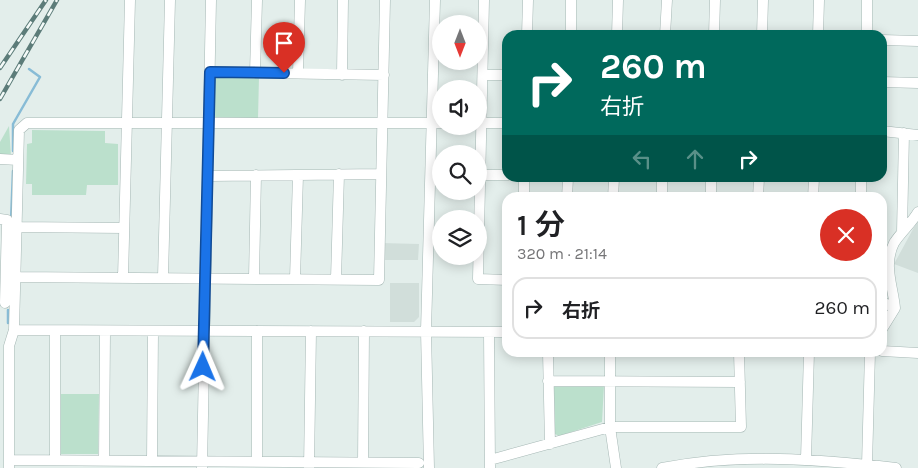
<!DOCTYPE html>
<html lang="ja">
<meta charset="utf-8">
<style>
:root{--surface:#fff;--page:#f6f6f6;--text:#202124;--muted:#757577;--line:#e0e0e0}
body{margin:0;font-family:Karla,"Noto Sans JP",sans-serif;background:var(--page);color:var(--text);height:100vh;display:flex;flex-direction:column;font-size:19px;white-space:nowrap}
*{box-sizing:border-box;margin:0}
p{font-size:16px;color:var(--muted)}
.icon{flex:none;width:28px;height:28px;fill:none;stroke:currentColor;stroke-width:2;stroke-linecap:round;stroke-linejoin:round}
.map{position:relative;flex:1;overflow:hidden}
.sheet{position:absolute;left:502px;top:192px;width:385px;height:165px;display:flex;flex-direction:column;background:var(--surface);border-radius:15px;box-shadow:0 2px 12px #0003}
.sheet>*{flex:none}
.banner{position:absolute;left:502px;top:30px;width:385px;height:152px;border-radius:15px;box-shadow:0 2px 12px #0003;background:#00695c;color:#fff;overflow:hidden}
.needle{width:32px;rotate:180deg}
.buttons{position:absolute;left:432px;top:15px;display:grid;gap:10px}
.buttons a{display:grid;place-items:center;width:55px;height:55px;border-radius:50%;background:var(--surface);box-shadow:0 2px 12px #0003;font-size:25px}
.pin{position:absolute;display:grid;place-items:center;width:42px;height:42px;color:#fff;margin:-51px -21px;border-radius:50% 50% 50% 0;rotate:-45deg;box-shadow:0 0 5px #0007}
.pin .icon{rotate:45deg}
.me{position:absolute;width:55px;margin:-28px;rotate:1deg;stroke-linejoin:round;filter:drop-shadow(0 0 4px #0008)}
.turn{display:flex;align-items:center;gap:18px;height:105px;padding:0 15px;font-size:22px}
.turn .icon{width:65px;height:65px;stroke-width:2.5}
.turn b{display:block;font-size:35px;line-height:42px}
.lanes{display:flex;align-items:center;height:48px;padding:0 15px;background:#0003;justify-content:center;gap:25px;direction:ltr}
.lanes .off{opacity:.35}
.round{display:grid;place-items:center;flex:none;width:52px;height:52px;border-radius:26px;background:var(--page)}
.overview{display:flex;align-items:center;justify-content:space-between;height:85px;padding:0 15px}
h1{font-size:30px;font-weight:600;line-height:38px}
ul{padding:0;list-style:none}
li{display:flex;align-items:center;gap:15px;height:62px;margin:0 10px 8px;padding:0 5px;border:2px solid var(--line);border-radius:15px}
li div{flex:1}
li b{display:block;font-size:19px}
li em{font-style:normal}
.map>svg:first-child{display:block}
.built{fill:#d1deda}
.green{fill:#bbe0cc}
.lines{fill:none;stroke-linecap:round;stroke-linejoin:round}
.stream{stroke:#88bcd6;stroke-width:2.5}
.minor-casing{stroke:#a5b7b4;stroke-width:11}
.minor{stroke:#fff;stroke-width:10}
.rail-casing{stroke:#5c7c79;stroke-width:4.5}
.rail{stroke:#f4faf8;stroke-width:2.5;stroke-dasharray:8;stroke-linecap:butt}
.route-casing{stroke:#114b97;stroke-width:12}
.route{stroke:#1a73e8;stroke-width:9}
</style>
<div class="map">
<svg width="918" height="468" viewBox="0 0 918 468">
<rect width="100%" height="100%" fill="#e3eeeb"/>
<path class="built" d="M918,220v53l-24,-9z
M381,243l38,1 -1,16h-37z
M390,283h29v34l-5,5h-24z"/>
<path class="green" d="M217,77h42l-1,41 -43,-1 -4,-5 2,-31z
M9,126l2,30h-11v-14z
M32,130l73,1v12l13,1v41h-31l-1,10h-54v-11h-6l1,-40 5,-1z
M554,385h50l-2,37 -43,14 -4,-2z
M61,394h38l-1,60h-37z"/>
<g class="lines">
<path class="stream" d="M13,151v-27l27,-47 -11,-8
M11,221l2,-50
M8,323v-13"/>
<g class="minor-casing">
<path id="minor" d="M484,0l-6,279 30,1
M527,35l1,-35
M571,35v-35
M617,35l1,-35
M665,35l2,-35
M714,35l1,-35
M762,35l1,-35
M818,35l1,-35
M867,35v-35
M882,40l36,1
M210,72l174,3
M255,73l2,-73
M298,73l2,-73
M342,75l1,-75
M483,75h25
M882,82l36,1
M479,123h29
M882,131l36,4
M0,159l18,1
M481,175h27
M209,176l172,-2
M524,198v-20
M567,198l1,-20
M613,198l1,-20
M662,198v-20
M711,198v-20
M758,198l1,-20
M813,198l1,-20
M861,198v-20
M0,219l7,1 -2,83
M16,227l108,1
M902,232l2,-99
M16,277l363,3 6,-280
M163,277l7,-277
M123,278l7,-278
M254,278l2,-103
M295,279l3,-104
M336,279l3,-105
M882,302l13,6
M882,329l13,-21c-2,-22 -12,-43 -1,-65 7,-11 17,-19 24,-31
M14,330l494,2
M257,331v129
M55,332v128
M489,332l1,136
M882,351l36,2
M548,352l2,92
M610,352v75l6,41
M548,381l192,1
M806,459l3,-107
M9,460l410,3
M104,460l1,-128
M490,460l120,-33h131l-2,-75
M152,461l1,-130
M363,463l1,-132
M867,465l3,-113
M9,468v-122l5,-16 5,-200 8,-7h414
M202,468l9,-468
M309,468l2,-137
M429,468l-3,-137 9,-331
M662,468c78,-15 156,-9 234,0"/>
</g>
<use href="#minor" class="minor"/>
<g class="rail-casing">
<path id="rail" d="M0,68l46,-68
M0,99l57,-99"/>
</g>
<use href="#rail" class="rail"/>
</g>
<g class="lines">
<g class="route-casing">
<path id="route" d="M203,367l7,-295 74,1"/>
</g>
<use href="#route" class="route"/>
</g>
</svg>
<div class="buttons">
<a><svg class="needle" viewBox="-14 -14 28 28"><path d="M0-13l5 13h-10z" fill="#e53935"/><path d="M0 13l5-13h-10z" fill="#757577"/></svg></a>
<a><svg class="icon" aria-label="sound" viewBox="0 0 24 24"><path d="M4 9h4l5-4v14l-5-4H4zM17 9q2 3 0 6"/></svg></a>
<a><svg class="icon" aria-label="search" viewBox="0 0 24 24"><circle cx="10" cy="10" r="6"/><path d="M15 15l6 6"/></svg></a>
<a><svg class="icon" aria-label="layers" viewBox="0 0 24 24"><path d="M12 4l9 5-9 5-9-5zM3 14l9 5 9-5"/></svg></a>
</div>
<div class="pin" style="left:284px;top:73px;background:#d93025"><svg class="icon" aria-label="arrive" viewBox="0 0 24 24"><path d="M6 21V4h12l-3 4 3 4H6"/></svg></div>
<svg class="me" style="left:203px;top:367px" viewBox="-20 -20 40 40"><path d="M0-17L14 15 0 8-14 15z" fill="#1a73e8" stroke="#fff" stroke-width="4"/></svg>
<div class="banner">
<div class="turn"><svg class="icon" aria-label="right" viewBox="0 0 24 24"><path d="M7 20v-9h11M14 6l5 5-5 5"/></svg><div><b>260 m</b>右折</div></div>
<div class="lanes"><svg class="icon off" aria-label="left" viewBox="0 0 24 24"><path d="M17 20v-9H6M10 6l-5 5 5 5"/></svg><svg class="icon off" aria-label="ahead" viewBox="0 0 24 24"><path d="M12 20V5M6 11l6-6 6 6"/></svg><svg class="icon" aria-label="right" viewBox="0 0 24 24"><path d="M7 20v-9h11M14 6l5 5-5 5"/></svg></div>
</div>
<section class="sheet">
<div class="overview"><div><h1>1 分</h1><p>320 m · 21:14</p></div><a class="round" style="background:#d93025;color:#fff"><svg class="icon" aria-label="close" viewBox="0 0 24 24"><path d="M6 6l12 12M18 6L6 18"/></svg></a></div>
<ul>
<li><svg class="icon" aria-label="right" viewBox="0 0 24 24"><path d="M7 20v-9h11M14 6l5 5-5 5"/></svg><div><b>右折</b></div><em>260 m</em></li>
</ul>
</section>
</div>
